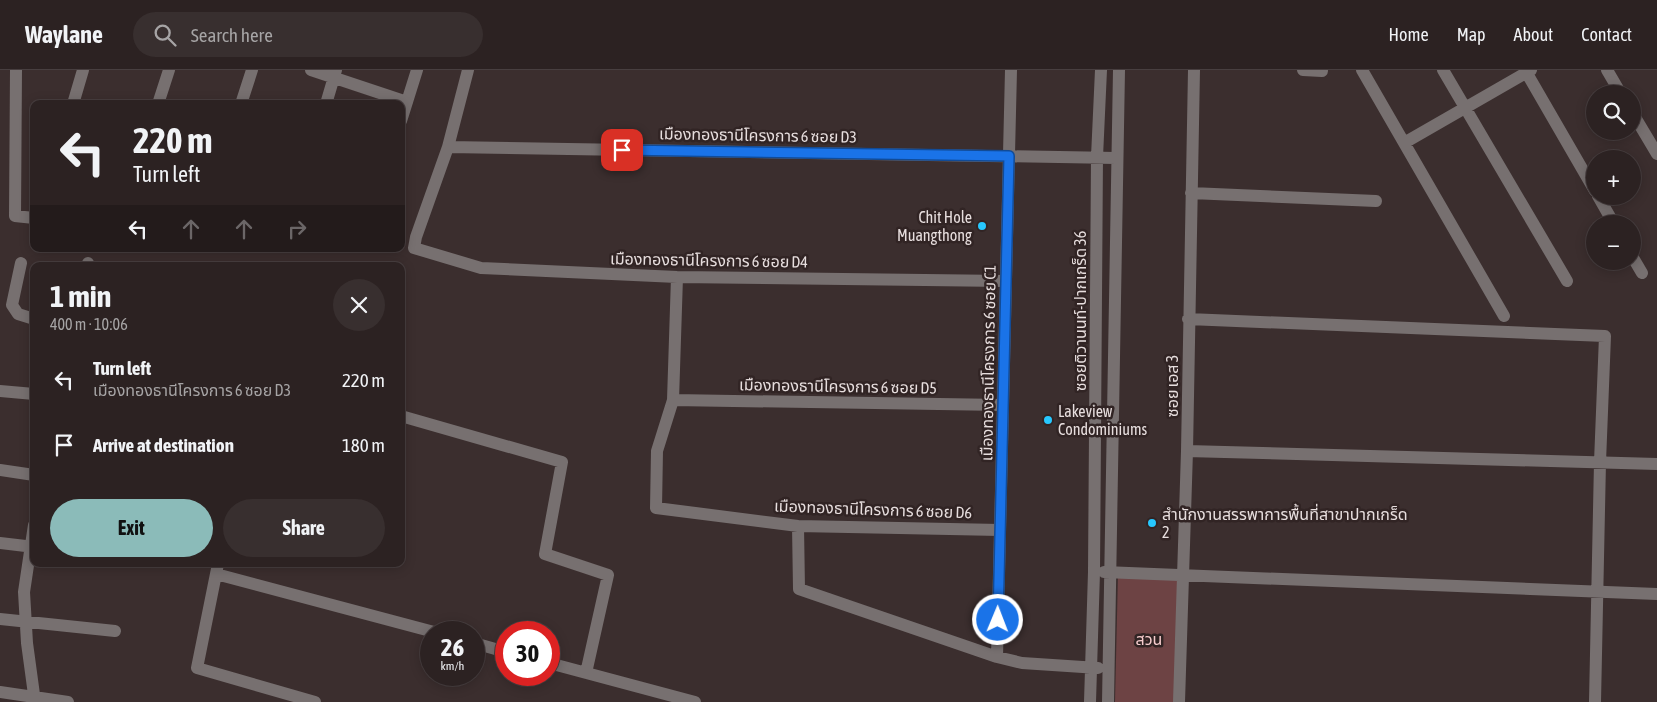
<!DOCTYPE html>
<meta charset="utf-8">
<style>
:root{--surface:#2c2222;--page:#382f2f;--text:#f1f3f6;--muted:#a6a4a5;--line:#483f40;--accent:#8bbbb9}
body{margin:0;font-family:"Asap Condensed","Noto Sans Thai",sans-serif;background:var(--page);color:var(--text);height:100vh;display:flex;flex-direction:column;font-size:19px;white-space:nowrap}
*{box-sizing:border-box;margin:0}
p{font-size:16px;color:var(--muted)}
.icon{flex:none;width:28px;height:28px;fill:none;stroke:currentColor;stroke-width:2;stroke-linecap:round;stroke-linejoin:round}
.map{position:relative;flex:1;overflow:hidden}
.side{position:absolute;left:30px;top:192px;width:375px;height:305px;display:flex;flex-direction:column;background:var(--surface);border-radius:10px;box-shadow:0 2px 12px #0003,0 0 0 1px var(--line)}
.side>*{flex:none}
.top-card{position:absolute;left:30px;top:30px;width:375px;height:152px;border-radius:10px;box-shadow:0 2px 12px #0003,0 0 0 1px var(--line);background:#2c2222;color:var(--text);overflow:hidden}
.controls{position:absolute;left:1586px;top:15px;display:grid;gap:10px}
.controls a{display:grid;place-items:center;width:55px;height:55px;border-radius:50%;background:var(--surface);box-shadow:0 2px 12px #0003,0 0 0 1px var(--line);font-size:25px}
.speed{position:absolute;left:420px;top:551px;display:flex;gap:10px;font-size:25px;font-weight:700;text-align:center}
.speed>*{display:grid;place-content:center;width:65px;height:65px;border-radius:50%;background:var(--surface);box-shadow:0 2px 12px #0003,0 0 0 1px var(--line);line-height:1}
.speed small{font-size:12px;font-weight:400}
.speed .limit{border:8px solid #d22;background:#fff;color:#111}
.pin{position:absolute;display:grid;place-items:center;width:42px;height:42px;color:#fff;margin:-21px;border-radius:10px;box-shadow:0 2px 8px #0006}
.me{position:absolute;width:55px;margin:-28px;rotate:1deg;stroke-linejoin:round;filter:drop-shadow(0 0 4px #0008)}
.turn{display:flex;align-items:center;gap:18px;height:105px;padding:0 20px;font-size:22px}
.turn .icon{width:65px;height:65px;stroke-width:2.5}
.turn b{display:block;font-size:35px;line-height:42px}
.lanes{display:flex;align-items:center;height:48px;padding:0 20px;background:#0003;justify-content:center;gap:25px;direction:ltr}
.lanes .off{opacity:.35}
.round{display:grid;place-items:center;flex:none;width:52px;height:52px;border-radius:26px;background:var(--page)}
.headline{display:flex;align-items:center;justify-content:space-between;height:85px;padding:0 20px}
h1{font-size:30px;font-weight:700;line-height:38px}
.primary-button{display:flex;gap:10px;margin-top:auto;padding:10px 20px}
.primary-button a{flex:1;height:58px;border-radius:30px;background:var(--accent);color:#111;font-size:20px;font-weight:700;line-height:58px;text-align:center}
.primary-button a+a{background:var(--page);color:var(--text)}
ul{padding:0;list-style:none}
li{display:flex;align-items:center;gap:15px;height:65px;padding:0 20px}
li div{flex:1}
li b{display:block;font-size:19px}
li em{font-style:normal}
header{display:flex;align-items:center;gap:30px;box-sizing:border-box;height:70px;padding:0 25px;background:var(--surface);border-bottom:1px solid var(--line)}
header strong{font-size:24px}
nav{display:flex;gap:28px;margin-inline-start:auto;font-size:18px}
.search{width:350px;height:45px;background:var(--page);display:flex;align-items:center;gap:12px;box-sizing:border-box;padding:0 18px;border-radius:28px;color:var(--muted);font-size:19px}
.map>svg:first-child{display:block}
.garden{fill:#6d4344}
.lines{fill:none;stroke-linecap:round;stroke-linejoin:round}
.minor{stroke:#777070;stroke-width:12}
.route-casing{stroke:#114b97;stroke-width:12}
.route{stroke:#1a73e8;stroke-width:9}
.poi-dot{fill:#27c8ff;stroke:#312424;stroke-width:2}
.labels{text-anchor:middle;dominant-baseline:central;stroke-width:5;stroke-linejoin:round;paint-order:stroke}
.street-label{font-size:16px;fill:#e7dede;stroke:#312424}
.poi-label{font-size:16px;fill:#e7dede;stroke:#312424;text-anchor:start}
.park-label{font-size:16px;fill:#f6cccd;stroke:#312424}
</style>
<header>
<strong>Waylane</strong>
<div class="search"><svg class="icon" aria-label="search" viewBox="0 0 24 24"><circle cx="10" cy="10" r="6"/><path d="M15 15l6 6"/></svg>Search here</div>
<nav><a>Home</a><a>Map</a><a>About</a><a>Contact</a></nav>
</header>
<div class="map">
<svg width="1657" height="632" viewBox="0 0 1657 632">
<rect width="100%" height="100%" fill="#3b2e2e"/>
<path class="garden" d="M1118,504l65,2 -4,126h-64z"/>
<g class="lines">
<path class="minor" d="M16,0l-1,146 19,2
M311,0l96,32
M468,0l-20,77 -32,90 -2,11 67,20 196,9 329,4
M1303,0l19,1
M1362,0l142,246
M1443,0l124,211
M1525,0l70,121
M1607,0l14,24
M73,34l10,-34
M158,34l11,-34
M241,34l11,-34
M326,34l10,-34
M1632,42l25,42
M401,51l16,-51
M1404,73l127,-73
M448,77l668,11
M1191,123l185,8
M1598,126l16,28
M1632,186l10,17
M21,193l-9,42 6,9 16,5
M88,196v-3
M677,207l-4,123 -16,51 -1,57 142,18 202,4
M1188,249l417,17 -5,126 -5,240
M0,321l34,3
M673,330l330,5
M401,346l161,46 -17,92 63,21 -22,98
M1187,381l470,13
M0,400l34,5
M34,455l-10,67 3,51 8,59
M798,456l1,63 198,68 25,6 76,5
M0,473l34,4
M218,494l-21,104 118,34
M1104,502l553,22
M216,504l218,58
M0,549l115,12
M474,573l32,9
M997,587l14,-587
M549,593l146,39
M0,622l68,10
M1090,632l4,-130 3,-415 4,-87
M1108,632l11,-632
M1179,632l8,-251 7,-381"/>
</g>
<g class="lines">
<g class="route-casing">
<path id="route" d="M622,80l387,6 -11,464"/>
</g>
<use href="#route" class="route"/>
</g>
<g class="poi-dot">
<circle cx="982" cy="156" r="5"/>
<circle cx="1048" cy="350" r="5"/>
<circle cx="1152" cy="453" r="5"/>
</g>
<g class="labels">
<g class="street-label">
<text transform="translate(758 65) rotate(1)">เมืองทองธานีโครงการ 6 ซอย D3</text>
<text transform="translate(709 190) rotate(1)">เมืองทองธานีโครงการ 6 ซอย D4</text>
<text transform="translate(1080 241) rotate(-90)">ซอยติวานนท์-ปากเกร็ด 36</text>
<text transform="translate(988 293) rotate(-89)">เมืองทองธานีโครงการ 6 ซอย C1</text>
<text transform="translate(838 316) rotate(1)">เมืองทองธานีโครงการ 6 ซอย D5</text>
<text transform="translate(1172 316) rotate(-90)">ซอย เอส 3</text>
<text transform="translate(873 439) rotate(2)">เมืองทองธานีโครงการ 6 ซอย D6</text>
</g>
<g class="poi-label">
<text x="972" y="147" text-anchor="end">Chit Hole<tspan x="972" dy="18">Muangthong</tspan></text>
<text x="1058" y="341">Lakeview<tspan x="1058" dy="18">Condominiums</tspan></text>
<text x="1162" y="444">สำนักงานสรรพาการพื้นที่สาขาปากเกร็ด<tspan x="1162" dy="18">2</tspan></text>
</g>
<g class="park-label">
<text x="1149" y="569">สวน</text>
</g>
</g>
</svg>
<div class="controls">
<a><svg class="icon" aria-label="search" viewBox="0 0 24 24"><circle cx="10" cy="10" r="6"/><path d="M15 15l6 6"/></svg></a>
<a>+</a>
<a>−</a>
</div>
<div class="speed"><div>26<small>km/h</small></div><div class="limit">30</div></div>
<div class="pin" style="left:622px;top:80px;background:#d93025"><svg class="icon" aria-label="arrive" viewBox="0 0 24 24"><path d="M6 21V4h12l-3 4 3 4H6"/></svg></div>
<svg class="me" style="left:998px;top:550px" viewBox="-20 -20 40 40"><circle r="17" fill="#1a73e8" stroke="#fff" stroke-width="3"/><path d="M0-11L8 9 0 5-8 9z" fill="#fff"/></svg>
<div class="top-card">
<div class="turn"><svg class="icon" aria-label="left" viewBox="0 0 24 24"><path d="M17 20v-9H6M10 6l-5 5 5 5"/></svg><div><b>220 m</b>Turn left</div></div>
<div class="lanes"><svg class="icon" aria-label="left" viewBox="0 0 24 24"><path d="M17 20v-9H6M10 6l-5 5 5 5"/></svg><svg class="icon off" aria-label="ahead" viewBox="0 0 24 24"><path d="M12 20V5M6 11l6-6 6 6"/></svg><svg class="icon off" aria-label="ahead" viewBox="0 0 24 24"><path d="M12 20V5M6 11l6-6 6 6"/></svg><svg class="icon off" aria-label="right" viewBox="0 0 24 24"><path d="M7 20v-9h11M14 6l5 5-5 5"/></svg></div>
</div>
<section class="side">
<div class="headline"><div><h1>1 min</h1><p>400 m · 10:06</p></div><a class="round"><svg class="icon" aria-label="close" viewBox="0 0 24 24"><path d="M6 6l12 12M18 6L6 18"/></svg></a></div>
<ul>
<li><svg class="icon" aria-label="left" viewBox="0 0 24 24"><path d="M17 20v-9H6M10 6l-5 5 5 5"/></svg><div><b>Turn left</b><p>เมืองทองธานีโครงการ 6 ซอย D3</p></div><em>220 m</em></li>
<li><svg class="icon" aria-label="arrive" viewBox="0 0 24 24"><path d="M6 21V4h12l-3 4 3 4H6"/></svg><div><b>Arrive at destination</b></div><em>180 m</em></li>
</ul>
<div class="primary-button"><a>Exit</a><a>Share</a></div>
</section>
</div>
